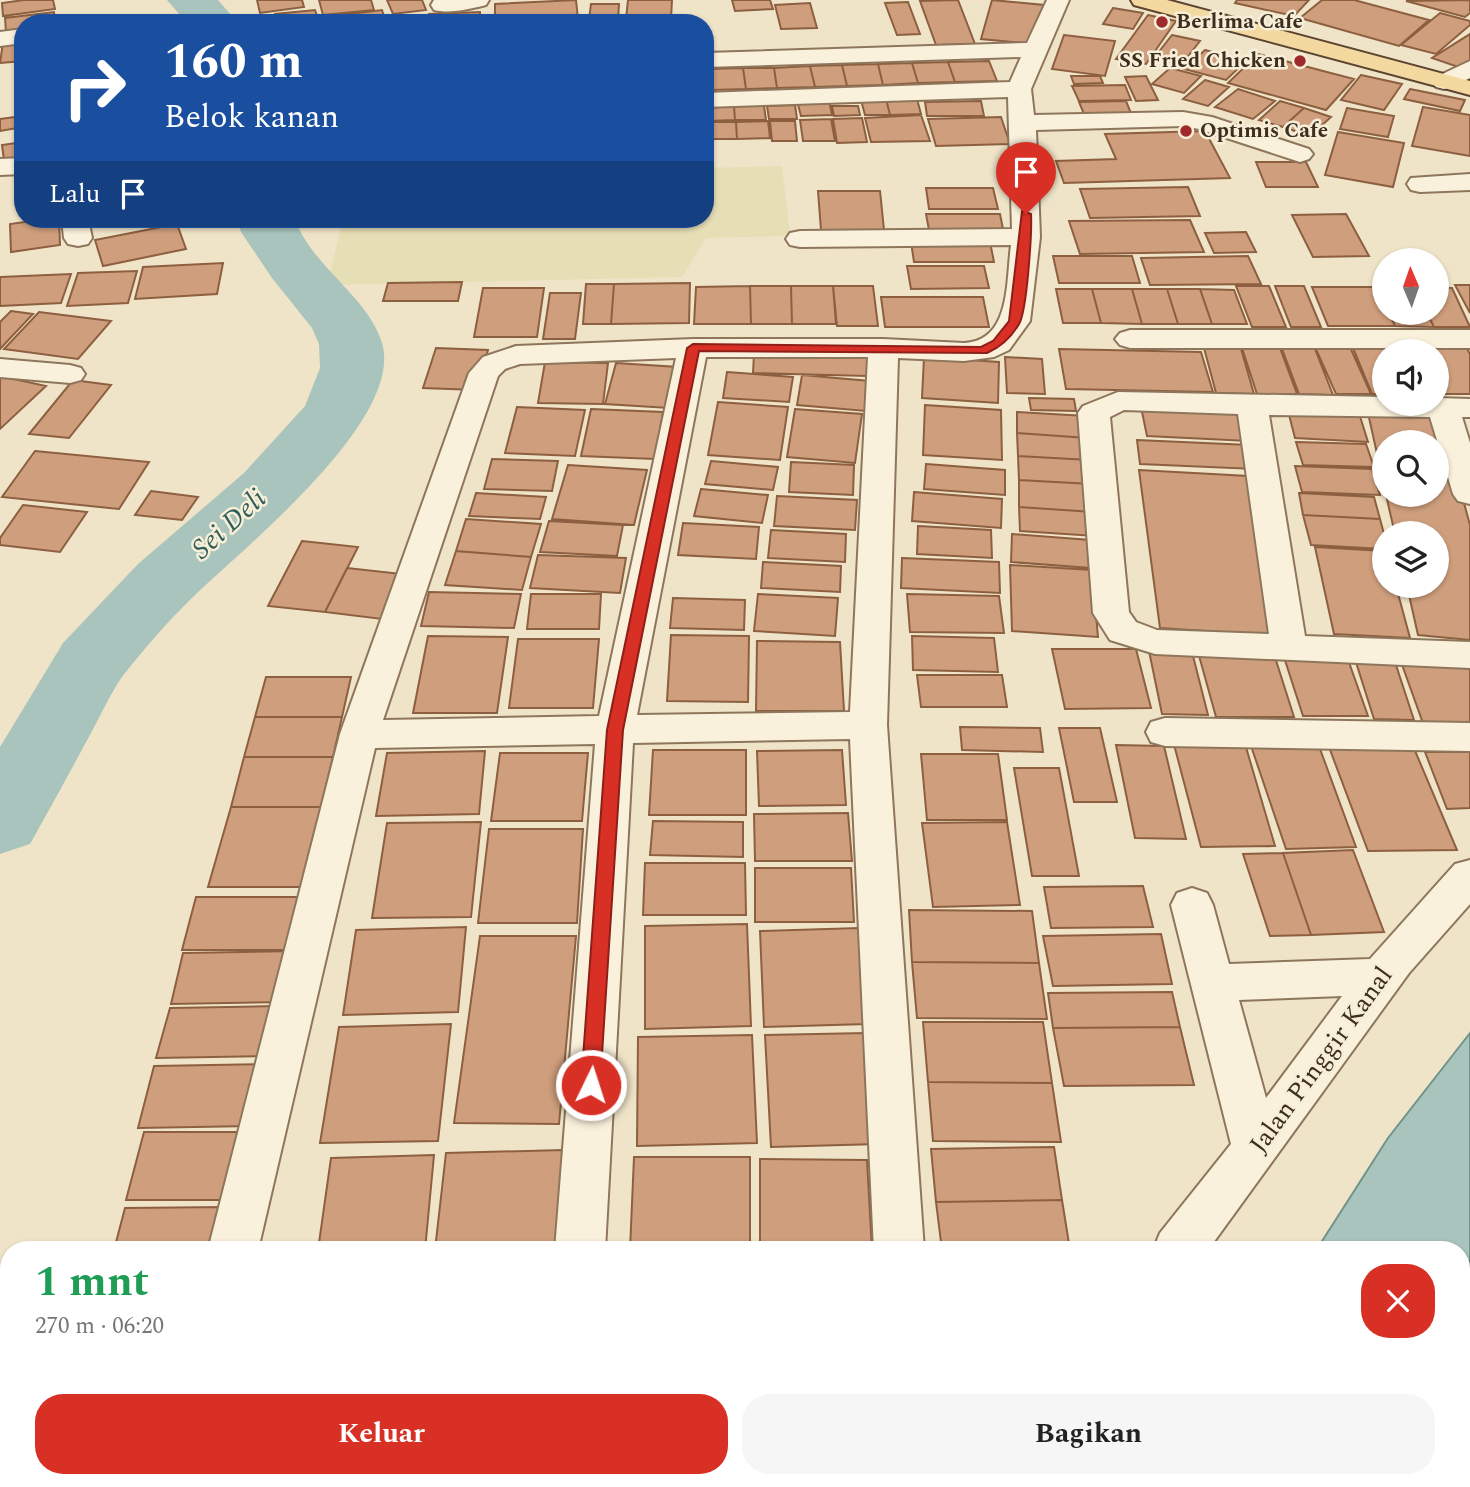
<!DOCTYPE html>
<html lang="id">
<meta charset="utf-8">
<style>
:root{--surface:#fff;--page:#f6f6f6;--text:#222;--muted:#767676;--accent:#d93025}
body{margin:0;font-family:Spectral,serif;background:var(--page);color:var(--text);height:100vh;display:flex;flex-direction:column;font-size:26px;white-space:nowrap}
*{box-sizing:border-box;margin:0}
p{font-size:23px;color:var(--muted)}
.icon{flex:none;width:38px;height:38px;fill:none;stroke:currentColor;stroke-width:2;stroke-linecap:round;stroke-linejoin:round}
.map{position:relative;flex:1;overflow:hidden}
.panel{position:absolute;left:0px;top:1241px;width:1470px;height:247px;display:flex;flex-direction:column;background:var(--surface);border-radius:28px 28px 0 0;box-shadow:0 2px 5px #0004}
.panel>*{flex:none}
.top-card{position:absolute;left:14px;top:14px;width:700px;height:214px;border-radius:28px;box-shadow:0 2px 5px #0004;background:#1a4fa0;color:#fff;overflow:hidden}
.needle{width:46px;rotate:358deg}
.fabs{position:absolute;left:1372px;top:248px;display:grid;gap:14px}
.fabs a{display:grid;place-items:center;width:77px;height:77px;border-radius:50%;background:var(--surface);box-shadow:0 2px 5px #0004;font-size:35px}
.pin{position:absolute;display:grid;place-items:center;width:60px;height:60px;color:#fff;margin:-72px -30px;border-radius:50% 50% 50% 0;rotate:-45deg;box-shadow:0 0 7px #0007}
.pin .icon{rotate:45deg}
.me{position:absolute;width:77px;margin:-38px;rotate:4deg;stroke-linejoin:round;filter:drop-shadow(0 0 5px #0008)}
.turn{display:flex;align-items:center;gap:24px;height:147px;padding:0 35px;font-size:32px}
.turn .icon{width:91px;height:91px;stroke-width:2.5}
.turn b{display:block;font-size:49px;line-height:60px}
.then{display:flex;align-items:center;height:66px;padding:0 35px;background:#0003;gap:14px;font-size:26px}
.round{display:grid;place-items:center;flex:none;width:74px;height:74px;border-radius:28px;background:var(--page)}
.overview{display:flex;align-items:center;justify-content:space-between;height:119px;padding:0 35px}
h1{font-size:42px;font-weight:700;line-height:52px;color:#1e9e55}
.action{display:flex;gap:14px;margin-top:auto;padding:14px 35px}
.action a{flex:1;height:80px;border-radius:28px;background:var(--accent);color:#fff;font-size:28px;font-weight:700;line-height:80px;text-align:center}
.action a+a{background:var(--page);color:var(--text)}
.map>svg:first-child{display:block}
.farmland{fill:#e6deb5}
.water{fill:#a9c4bc;stroke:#6f938a;stroke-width:2}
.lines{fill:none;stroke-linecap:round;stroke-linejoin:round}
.river{fill:#a9c4bc;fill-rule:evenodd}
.building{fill:#cf9f7d;stroke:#8d5f41;stroke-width:2}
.minor-casing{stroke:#8d765c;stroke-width:4}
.major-casing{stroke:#5b4430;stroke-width:4}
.minor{fill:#faf1dc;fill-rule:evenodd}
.major{fill:#f3d9a0;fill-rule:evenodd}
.route{fill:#d93025;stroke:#8d1f18;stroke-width:2}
.poi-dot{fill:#9e2a2b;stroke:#f7eed8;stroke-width:2.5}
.labels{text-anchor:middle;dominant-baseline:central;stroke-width:5;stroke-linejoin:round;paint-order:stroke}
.far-poi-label{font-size:21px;font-weight:bold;fill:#3d2e20;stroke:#f7eed8;text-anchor:start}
.street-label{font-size:26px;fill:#3d2e20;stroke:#f7eed8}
.water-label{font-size:28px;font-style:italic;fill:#2f5d5a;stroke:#f7eed8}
</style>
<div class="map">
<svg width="1470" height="1487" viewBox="0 0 1470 1487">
<rect width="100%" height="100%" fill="#f0e4c8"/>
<path class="farmland" d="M782,166l8,70 -84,2 -24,39 -355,8 16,-66h362v-51z
M0,1410h9v69h862l-5,8h-866z"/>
<path class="water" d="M1470,1033v231l-9,14v-28l-144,-1 71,-111z
M1178,1479h180l-4,8h-179z"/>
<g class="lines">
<path class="river" d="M167,0h51l20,23h-51z
M237,219h58c17,48 73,77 87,124 23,77 -140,206 -190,255 -24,23 -49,52 -70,79 -12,17 -21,38 -31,56 -20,37 -40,74 -61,111l-30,10v-107l63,-104 75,-79 106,-91 61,-67 15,-38 -1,-24 -7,-16 -40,-50 -31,-46z"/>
</g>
<path class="building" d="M24,0h29l2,9 -52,7 -1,-13z
M257,0h45l2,7 -44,6z
M319,0h52l3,10 -51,5z
M387,0h35l4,10 -33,4z
M576,0l2,19 -83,4v-19z
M628,0h44l-1,19h-45z
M732,0h38l3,9 -38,2z
M958,0l17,44 -39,1 -16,-44z
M992,0l52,5 -9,39 -54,-5z
M1237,0h72l-15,16 -59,-13z
M1322,0h32l75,20 -30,26 -99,-28z
M1470,0v13l-5,4 -59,-16z
M908,2l12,32 -23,1 -12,-32z
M810,3l7,25 -36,1 -6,-24z
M591,4h28l-1,16h-29z
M1113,8l30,5 -10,16 -30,-5z
M315,10l3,8 64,-8 4,13h-109l-2,-9z
M54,12l1,11h-32v7l-17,2 -1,-14z
M480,12v11h-52l1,-9z
M1440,13l30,8v4l-34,29 -35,-9z
M1148,15l28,6 -30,43 -30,-5z
M1470,34v28l-9,6 -29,-10z
M1064,35l51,6 -10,35 -53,-7z
M1172,35l28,6 -18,23 -28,-6z
M23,40v21l-23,2 3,-21z
M1205,50l41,11 -20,19 -42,-11z
M1258,54l96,25 -28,31 -98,-27z
M989,61l8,20 -42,1 -7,-20z
M948,62l7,20 -37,1 -6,-20z
M912,63l6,20 -35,2 -5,-21z
M878,64l5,21 -36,1 -5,-21z
M842,65l5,21 -32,1 -5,-21z
M810,66l5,21 -38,1 -3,-20z
M743,68l3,21 -35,1 -2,-21z
M743,68h31l3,20 -31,1z
M1170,68l31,8 -17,17 -32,-9z
M1361,75l41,9 -18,26 -43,-10z
M1071,76h29l3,7 -29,1z
M1146,76l12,24 -22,1 -11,-24z
M1205,80l24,7 -21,19 -25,-7z
M1125,85l6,15 -52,1 -7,-15z
M1238,89l37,12 -22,18 -38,-12z
M1410,89l55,11 -5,11 -56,-12z
M886,99h31l4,15 -31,1z
M886,99l4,16h-25l-4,-15z
M829,100l3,15 -31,1 -4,-15z
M981,101l3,15h-57l-2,-14z
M1126,101l7,17 -47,1 -7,-17z
M1280,101l24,7 -21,19 -24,-7z
M795,105l2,14h-28l-2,-13z
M734,106h30l2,14h-31z
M734,106l1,14 -29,1 -1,-14z
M832,106h26l2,9 -26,1z
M1423,107l47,8v41l-58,-10z
M1304,108l27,9 -21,19 -27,-9z
M1347,108l47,8 -6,21 -48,-8z
M921,115l9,26 -59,1 -6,-24z
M23,116v11l-23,4v-12z
M1001,117l9,27 -74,2 -8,-27z
M862,118l5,24 -30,1 -4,-24z
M831,119l4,22h-32l-3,-21z
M768,121l2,17 -33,1 -1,-17z
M770,121h25l2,20h-25z
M708,122h28l1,17h-29z
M1205,131l25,47 -166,5 -8,-22 60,-2 -11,-25z
M1338,132l66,11 -11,44 -68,-12z
M23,142v15l-19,3 -2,-15z
M1256,162h50l12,25h-52z
M1188,187l12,29 -110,2 -10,-29z
M926,188h67l5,21h-69z
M818,191h62l4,39h-63z
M926,214h74l3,15 -74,1z
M1346,214l23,42 -56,1 -21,-42z
M46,219h13l1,26 -49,7 -1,-28z
M1190,220l14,32 -124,2 -11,-33z
M177,224l9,25 -83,17 -8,-26z
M1246,232l10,20 -42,1 -9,-20z
M911,242h79l4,20h-80z
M1053,256h79l8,27h-81z
M1248,256l13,28 -111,1 -9,-27z
M223,263l-6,31 -82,5 8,-32z
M907,266h77l5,22 -78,1z
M137,271l-9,32 -61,3 11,-33z
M71,274l-10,29 -61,3v-29z
M462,282l-4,19h-75l5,-18z
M690,283l-1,40 -78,1 3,-40z
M586,284h28l-3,40h-28z
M1455,285h15v28z
M750,286h41l1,38h-41z
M750,286l1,38h-57l2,-37z
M791,286h42l3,38h-44z
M833,286h40l5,40h-41z
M1236,286h33l17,41h-34z
M1275,286h29l17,41h-30z
M1312,287h65l7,16v10h5l6,13h-67z
M483,288h61l-7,49h-63z
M1437,288h15l18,39h-36l-7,-14h10z
M1056,289h36l9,34h-38z
M1092,289h40l10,35 -41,-1z
M1132,289h35l11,35h-36z
M1167,289h33l12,35h-34z
M1200,289l34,1 13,34h-35z
M550,293h31l-6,46h-32z
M881,297h102l6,30h-104z
M11,311l22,3 -33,35v-27z
M39,312l72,9 -33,38 -74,-10z
M1389,313h38l7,14 -39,-1z
M1315,347h35l21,47h-35z
M1391,347h75l4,7v40h-33v-42h-44z
M436,348l52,2 -12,40 -53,-2z
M1204,348l37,1 13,45 -38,-1z
M1242,348h38l17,46h-40z
M1353,348h37l2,4h-8v42h-12z
M1059,349l142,3 12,40 -147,-3z
M1282,349h33l18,46 -34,-1z
M754,354l113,2v20l-114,-3z
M924,357l75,5 -1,41 -76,-5z
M1005,357l37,2 3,35 -38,-1z
M545,362l63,1 -5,41 -65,-1z
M616,363l62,4 -9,41 -64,-4z
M727,372l66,5 -4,25 -66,-4z
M802,375l68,6 -4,30 -69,-6z
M0,376l46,10 -46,43z
M73,380l38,5 -42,53 -40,-4z
M1029,398l45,1 2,12 -45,-1z
M718,402l70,5 -8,53 -72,-5z
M925,405l76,5 1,50 -79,-5z
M517,407l68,3 -10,46 -70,-3z
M1141,407l100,4 7,30 -101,-5z
M1287,407l71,3 10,32 -73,-4z
M591,409l72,3 -8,47 -74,-3z
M795,409l67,5 -7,49 -68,-6z
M1017,412l69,4 1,22 -70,-5z
M1368,413l73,5 29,107v115l-52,-5 -11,-49h30v-52h-42l-9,-39h51v-52h-53v42z
M1017,433l70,5 2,22 -71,-4z
M1137,440l112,5 6,24 -115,-5z
M1296,442l70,2 8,23 -71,-2z
M35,451l114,11 -30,47 -117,-12z
M1018,456l71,4 2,24 -72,-4z
M492,459l66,2 -6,30 -68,-2z
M711,461l67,6 -5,23 -68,-6z
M791,462l63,3 -1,30 -64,-3z
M926,464l79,6v25l-81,-6z
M568,465l79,5 -13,55 -82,-6z
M1295,466l77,3 8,26 -78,-3z
M1139,470l109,6 34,160 -122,-8z
M1019,480l72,4 2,28 -74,-5z
M701,489l67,6 -6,28 -68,-7z
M151,491l47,6 -16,23 -47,-5z
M914,492l88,7 -1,29 -89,-7z
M476,493l70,4 -6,22 -71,-3z
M1299,493l75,4 6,22 -77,-4z
M777,496l80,4 -2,30 -81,-4z
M23,505l64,7 -27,40 -60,-7v-7z
M1019,507l74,5 2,24 -75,-5z
M1303,515l77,4 4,15v15l-73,-4z
M466,519l75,5 -10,33 -75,-6z
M549,521l74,4 -6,31 -77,-4z
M683,523l76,4 -3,32 -78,-4z
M918,526l73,4 1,28 -75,-4z
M771,530l75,4 -1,28 -77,-4z
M1012,534l91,7 1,28 -93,-7z
M302,541l56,6 -33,65 -57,-6z
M1315,547l69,4v35h12l14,52 -76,-4z
M456,551l75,6 -9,33 -77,-5z
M538,555l88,3 -6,35 -90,-5z
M902,558l97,4 1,31 -99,-5z
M763,562l78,4 -1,26 -79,-4z
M1010,565l82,5 6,67 -86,-6z
M347,568l55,6 -20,45 -57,-7z
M429,592l92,2 -7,34 -93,-2z
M531,594h70l-2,35h-72z
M758,594l80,4 -3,38 -81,-5z
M907,594l92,2 5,37 -94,-1z
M673,598l72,2 -1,30 -74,-2z
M671,635l78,1 -1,66 -81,-1z
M428,636l80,1 -11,76h-84z
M912,636l82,2 4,34 -85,-2z
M518,639h81l-6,69h-84z
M757,641l83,1 4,69h-88z
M1052,649h84l15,59 -86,1z
M1149,651l43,1 16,63 -46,-1z
M1273,651l21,66h-78l-18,-65z
M1283,654h63l22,62h-65z
M1354,656h39l21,64 -40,-1z
M1400,659l66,2 4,10v56l-46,-1z
M917,675h85l5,32h-86z
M266,677h85l-9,40h-87z
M255,717h87l-9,40h-89z
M960,727l80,1 3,24 -81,-2z
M1059,728h41l17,74h-43z
M1172,737h71l32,109 -74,1z
M1316,738l40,109 -70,2 -37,-109z
M1116,745l48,1 22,93 -51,-1z
M1413,746l44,104 -89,1 -39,-104z
M653,750h93v65h-97z
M842,750l4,55 -87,1 -2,-55z
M485,751l-6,63 -103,2 11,-63z
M1425,752h45v56l-23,1z
M500,753h88l-6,68h-91z
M921,754h77l9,66h-80z
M244,757h89l-12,50h-90z
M1014,768h45l20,108h-47z
M231,807h90l-18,80h-95z
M848,813l4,48h-97l-1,-47z
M653,821l90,1v35l-93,-2z
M481,822l-10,95 -99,1 15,-95z
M1007,822l13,83 -87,2 -11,-84z
M489,829h94l-6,94h-99z
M1353,850l31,82 -73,3 -28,-82z
M1283,853l28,82 -41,1 -27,-82z
M645,863h100l1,52h-103z
M755,868h96l3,54h-99z
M1143,886l10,41 -102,1 -7,-41z
M196,897h116l-12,53h-118z
M909,910l123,1 7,52 -127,-1z
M747,924l4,102 -106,3v-103z
M466,927l-8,85 -115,3 13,-85z
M859,928l8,96 -103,3 -4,-96z
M1161,934l11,50 -119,2 -10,-50z
M480,936h96l-17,188 -105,-1z
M298,951l-11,51 -116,2 12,-51z
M912,962l127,1 8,56 -130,-1z
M1172,992l8,35 -127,1 -5,-35z
M277,1006l-10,50 -111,2 14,-50z
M923,1022h120l9,61 -124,-1z
M451,1024l-13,117 -118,2 19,-116z
M1180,1027l14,58 -130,1 -11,-58z
M866,1033l12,111 -107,3 -6,-112z
M752,1035l5,108 -120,3 1,-109z
M263,1064l-12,62 -113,2 16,-62z
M928,1082l124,1 9,59 -128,-1z
M144,1132h98l-15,68h-101z
M1054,1147l8,53 -126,2 -5,-53z
M563,1150l-6,100h-122l11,-97z
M434,1155l-9,95h-107l13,-92z
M634,1157h116v93h-120z
M760,1159l107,1 5,90h-112z
M1062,1200l8,50h-128l-6,-48z
M226,1207l-9,43h-103l11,-42z"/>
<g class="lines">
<g class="minor-casing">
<path id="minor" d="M434,0h55l-3,5c-16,4 -36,9 -52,5l-3,-5z
M1047,0h22l-38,89 3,26 149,-3 29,5 97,32 4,5 -4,5 -9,3 -101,-33 -16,-3 -147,4 4,107 -10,84 -21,29 -15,7 -30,4 -66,-3 -11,367 37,525h-50l-24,-511 -217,4 -28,507h-50l40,-506 -220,4 -117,502h-50l132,-516 129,-361 14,-16 33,-11 177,-7h190l81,4c47,-2 42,-61 47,-98l-211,2 -10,-2 -4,-6 4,-6 10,-2 212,-2 -4,-132 -303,10v-14l305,-11 11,-25 -316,10v-14l322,-10zM706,357h162l-18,355 -213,3zM676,358l-77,358 -216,4 115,-344 7,-7 15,-5z
M23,29v14l-23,3v-14z
M1470,61v17l-18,9 -8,2 -8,-2 -4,-5 4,-5z
M23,158v16l-23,1v-16z
M1470,174v16l-50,2 -9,-2 -4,-6 4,-6z
M62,219h26l4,19 -4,6 -10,2 -10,-2 -4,-6z
M1130,330h340v18h-340l-10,-3 -5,-6 5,-6z
M0,359l70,6 11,3 4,6 -4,6 -11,3 -70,-6z
M1118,392l266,5v7h53v-6l33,1v18h-8l8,26v61l-12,-3 -5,-7 -23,-77 -161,-2 36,221 165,6v26l-315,-14 -45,-14 -17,-27 -15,-200 5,-7zM1124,410l114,4 31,220 -112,-4 -21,-8 -7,-10 -19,-195z
M1165,718l305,5v28l-305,-5 -14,-4 -5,-10 5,-10z
M1470,860v44l-61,69 -201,277h-55l7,-17 71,-89 -60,-239 6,-12 15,-5 15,5 6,12 16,59 141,-5 85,-95zM1342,996l-76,102 -27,-98z
M1007,1479h55l-3,8h-55z"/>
</g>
<g class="major-casing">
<path id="major" d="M1131,0h36l303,81v14l-336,-90z"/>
</g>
<use href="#minor" class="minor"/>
<use href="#major" class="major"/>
</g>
<path class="route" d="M1022,211l9,3c1,18 -4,97 -12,110 -8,14 -18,23 -32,29l-288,-2 -76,379 -23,355 -3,6 -6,3 -7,-3 -3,-6 26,-355 80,-382 6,-4 288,3 12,-6 16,-20z"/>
<g class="poi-dot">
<circle cx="1162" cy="22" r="7"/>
<circle cx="1300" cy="61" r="7"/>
<circle cx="1186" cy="131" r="7"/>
</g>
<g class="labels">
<g class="far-poi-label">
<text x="1176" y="22">Berlima Cafe</text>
<text x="1286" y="61" text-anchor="end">SS Fried Chicken</text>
<text x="1200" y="131">Optimis Cafe</text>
</g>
<g class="street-label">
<text transform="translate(1321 1060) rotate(-54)">Jalan Pinggir Kanal</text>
</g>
<g class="water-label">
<text transform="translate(229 524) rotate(-42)">Sei Deli</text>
</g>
</g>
</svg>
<div class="fabs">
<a><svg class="needle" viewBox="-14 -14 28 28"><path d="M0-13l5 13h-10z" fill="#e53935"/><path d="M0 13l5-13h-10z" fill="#767676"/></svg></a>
<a><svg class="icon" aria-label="sound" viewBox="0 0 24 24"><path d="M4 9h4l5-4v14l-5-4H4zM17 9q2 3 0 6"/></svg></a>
<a><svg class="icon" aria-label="search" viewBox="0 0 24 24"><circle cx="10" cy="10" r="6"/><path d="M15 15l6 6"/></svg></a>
<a><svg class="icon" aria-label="layers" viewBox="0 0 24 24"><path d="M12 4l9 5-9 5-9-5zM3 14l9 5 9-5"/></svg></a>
</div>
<div class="pin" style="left:1026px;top:214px;background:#d93025"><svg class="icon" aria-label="arrive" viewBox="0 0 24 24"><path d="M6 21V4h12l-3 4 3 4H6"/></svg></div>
<svg class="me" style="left:591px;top:1085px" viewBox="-20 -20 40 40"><circle r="17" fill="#d93025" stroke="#fff" stroke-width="3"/><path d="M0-11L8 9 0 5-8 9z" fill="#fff"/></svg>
<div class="top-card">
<div class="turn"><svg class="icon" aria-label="right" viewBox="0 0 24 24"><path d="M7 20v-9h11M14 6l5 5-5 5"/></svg><div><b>160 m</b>Belok kanan</div></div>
<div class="then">Lalu<svg class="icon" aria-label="arrive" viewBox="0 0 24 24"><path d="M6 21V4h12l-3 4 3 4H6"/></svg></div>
</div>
<section class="panel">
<div class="overview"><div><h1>1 mnt</h1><p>270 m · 06:20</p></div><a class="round" style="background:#d93025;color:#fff"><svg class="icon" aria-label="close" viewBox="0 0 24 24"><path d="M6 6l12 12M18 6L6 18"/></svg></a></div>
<div class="action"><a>Keluar</a><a>Bagikan</a></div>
</section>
</div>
